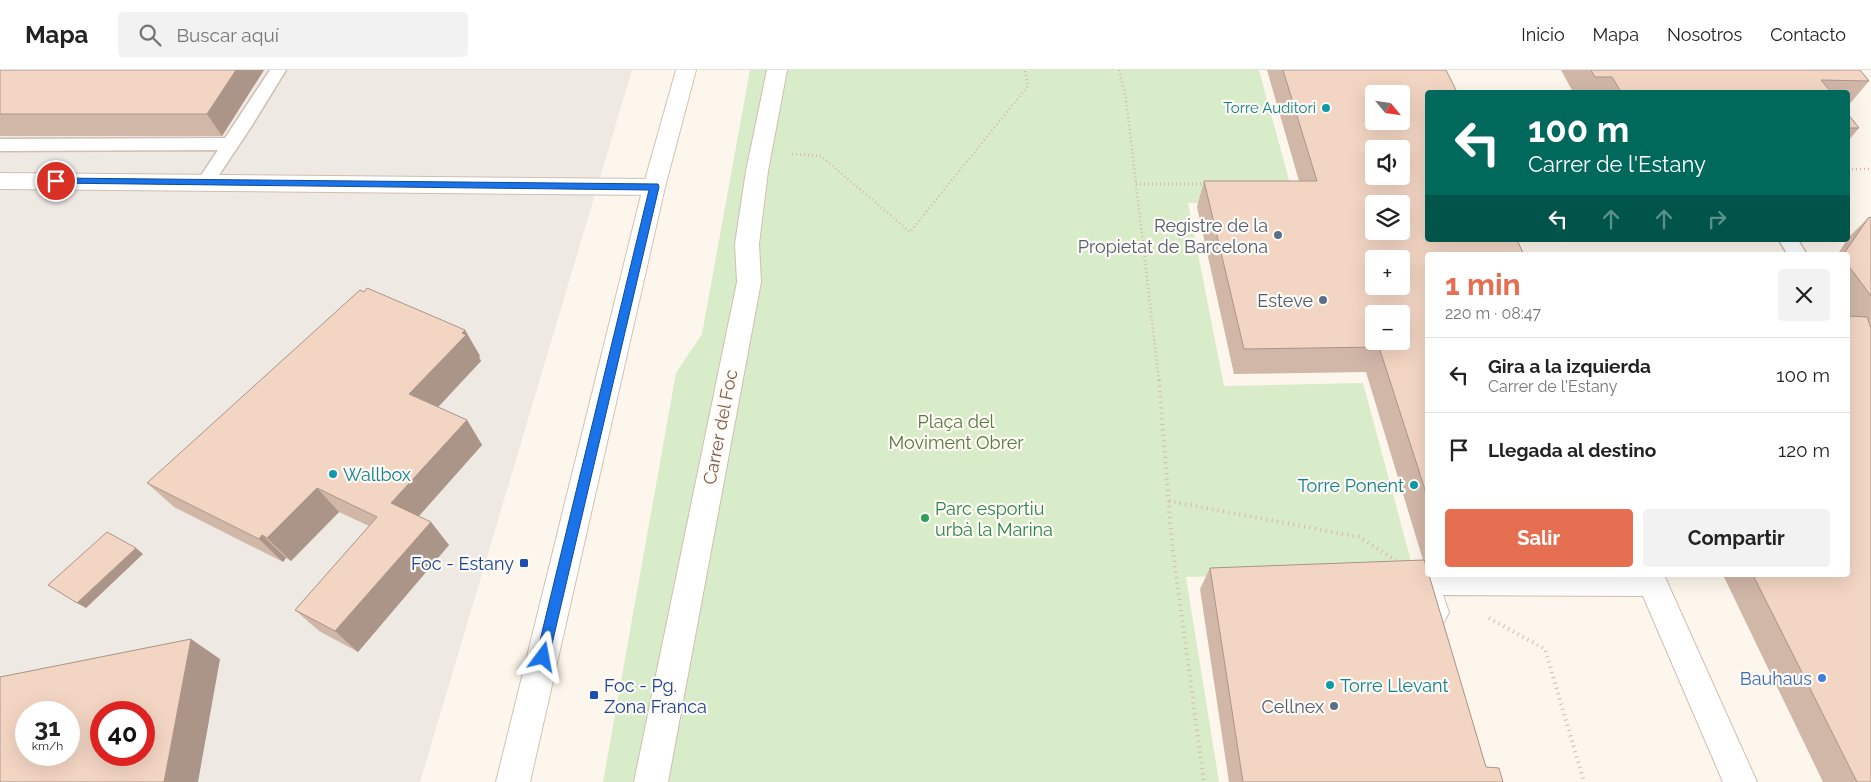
<!DOCTYPE html>
<html lang="es">
<meta charset="utf-8">
<style>
:root{--surface:#fff;--page:#f2f2f2;--text:#222;--muted:#767676;--line:#e0e0e0;--accent:#e76f51}
body{margin:0;font-family:Raleway,sans-serif;background:var(--page);color:var(--text);height:100vh;display:flex;flex-direction:column;font-size:19px;white-space:nowrap}
*{box-sizing:border-box;margin:0}
p{font-size:16px;color:var(--muted)}
.icon{flex:none;width:28px;height:28px;fill:none;stroke:currentColor;stroke-width:2;stroke-linecap:round;stroke-linejoin:round}
.map{position:relative;flex:1;overflow:hidden}
.sheet{position:absolute;left:1425px;top:182px;width:425px;height:325px;display:flex;flex-direction:column;background:var(--surface);border-radius:5px;box-shadow:0 5px 20px #0002}
.sheet>*{flex:none}
.banner{position:absolute;left:1425px;top:20px;width:425px;height:152px;border-radius:5px;box-shadow:0 5px 20px #0002;background:#00695c;color:#fff;overflow:hidden}
.needle{width:32px;rotate:119deg}
.controls{position:absolute;left:1365px;top:15px;display:grid;gap:10px}
.controls a{display:grid;place-items:center;width:45px;height:45px;border-radius:5px;background:var(--surface);box-shadow:0 5px 20px #0002;font-size:25px}
.speed{position:absolute;left:15px;top:631px;display:flex;gap:10px;font-size:25px;font-weight:700;text-align:center}
.speed>*{display:grid;place-content:center;width:65px;height:65px;border-radius:50%;background:var(--surface);box-shadow:0 5px 20px #0002;line-height:1}
.speed small{font-size:12px;font-weight:400}
.speed .limit{border:8px solid #d22;background:#fff;color:#111}
.pin{position:absolute;display:grid;place-items:center;width:42px;height:42px;color:#fff;margin:-21px;border:2px solid #fff;border-radius:50%;box-shadow:0 1px 5px #0007}
.me{position:absolute;width:55px;margin:-28px;rotate:13deg;stroke-linejoin:round;filter:drop-shadow(0 0 4px #0008)}
.turn{display:flex;align-items:center;gap:18px;height:105px;padding:0 20px;font-size:22px}
.turn .icon{width:65px;height:65px;stroke-width:2.5}
.turn b{display:block;font-size:35px;line-height:42px}
.lanes{display:flex;align-items:center;height:48px;padding:0 20px;background:#0003;justify-content:center;gap:25px;direction:ltr}
.lanes .off{opacity:.35}
.round{display:grid;place-items:center;flex:none;width:52px;height:52px;border-radius:5px;background:var(--page)}
.overview{display:flex;align-items:center;justify-content:space-between;height:85px;padding:0 20px}
h1{font-size:30px;font-weight:700;line-height:38px;color:var(--accent)}
.cta{display:flex;gap:10px;margin-top:auto;padding:10px 20px}
.cta a{flex:1;height:58px;border-radius:5px;background:var(--accent);color:#fff;font-size:20px;font-weight:700;line-height:58px;text-align:center}
.cta a+a{background:var(--page);color:var(--text)}
ul{padding:0;list-style:none}
li{display:flex;align-items:center;gap:15px;height:75px;padding:0 20px;border-top:1px solid var(--line)}
li div{flex:1}
li b{display:block;font-size:19px}
li em{font-style:normal}
header{display:flex;align-items:center;gap:30px;box-sizing:border-box;height:70px;padding:0 25px;background:var(--surface);border-bottom:1px solid var(--line)}
header strong{font-size:24px}
nav{display:flex;gap:28px;margin-inline-start:auto;font-size:18px}
.search{width:350px;height:45px;background:var(--page);display:flex;align-items:center;gap:12px;box-sizing:border-box;padding:0 18px;border-radius:5px;color:var(--muted);font-size:19px}
.map>svg:first-child{display:block}
.industrial{fill:#efe9e4;fill-rule:evenodd}
.green{fill:#d8ecc9}
.lines{fill:none;stroke-linecap:round;stroke-linejoin:round}
.lane-casing{stroke:#d1beb0;stroke-width:3}
.street-casing{stroke:#d1beb0;stroke-width:2}
.secondary-casing{stroke:#d6c0b0;stroke-width:2}
.path-far1{stroke:#d9b8a5;stroke-width:2.5;stroke-dasharray:1 3;stroke-linecap:butt}
.path{stroke:#d9b8a5;stroke-width:4;stroke-dasharray:1 4.5;stroke-linecap:butt}
.lane{fill:#fff;fill-rule:evenodd}
.street{fill:#fff;fill-rule:evenodd}
.secondary{fill:#fff;fill-rule:evenodd}
.wall{fill:#d1b7a8}
.shaded-wall{fill:#aa9588}
.building{fill:#f3d5c3;stroke:#aa9588;fill-rule:evenodd}
.route{fill:#1a73e8;stroke:#114b97}
.culture-dot{fill:#0f9aa8;stroke:#fffaf3;stroke-width:2}
.service-dot{fill:#5c6f8a;stroke:#fffaf3;stroke-width:2}
.leisure-dot{fill:#2e9e5b;stroke:#fffaf3;stroke-width:2}
.transit-dot{fill:#1a4fb4;stroke:#fffaf3;stroke-width:2}
.shop-dot{fill:#3f7fe0;stroke:#fffaf3;stroke-width:2}
.labels{text-anchor:middle;dominant-baseline:central;stroke-width:4.5;stroke-linejoin:round;paint-order:stroke}
.far-culture-label{font-size:15px;fill:#0d838f;stroke:#fffaf3;text-anchor:end}
.service-label{font-size:18px;fill:#4e5e75;stroke:#fffaf3;text-anchor:end}
.park-label{font-size:18px;fill:#537a41;stroke:#fffaf3}
.street-label{font-size:18px;fill:#7a5c4d;stroke:#fffaf3}
.culture-label{font-size:18px;fill:#0d838f;stroke:#fffaf3;text-anchor:start}
.leisure-label{font-size:18px;fill:#27864d;stroke:#fffaf3;text-anchor:start}
.transit-label{font-size:18px;fill:#164399;stroke:#fffaf3;text-anchor:end}
.shop-label{font-size:18px;fill:#366cbe;stroke:#fffaf3;text-anchor:end}
</style>
<header>
<strong>Mapa</strong>
<div class="search"><svg class="icon" aria-label="search" viewBox="0 0 24 24"><circle cx="10" cy="10" r="6"/><path d="M15 15l6 6"/></svg>Buscar aquí</div>
<nav><a>Inicio</a><a>Mapa</a><a>Nosotros</a><a>Contacto</a></nav>
</header>
<div class="map">
<svg width="1871" height="712" viewBox="0 0 1871 712">
<rect width="100%" height="100%" fill="#fdf6ec"/>
<path class="industrial" d="M0,0h632l-212,712h-420zM26,642h43v43h-43zM101,642h43v43h-43z"/>
<path class="green" d="M750,0h509l36,132 -107,1 36,183 139,-3 51,189 -228,5 33,205h-616l73,-409 26,-39z"/>
<g class="lines">
<g class="lane-casing">
<path id="lane" d="M270,0h16l-35,57 -40,60 -6,2 -6,-2 -3,-4 22,-33 -218,1v-12l225,-1z
M1779,170h19l9,15h-19z"/>
</g>
<g class="street-casing">
<path id="street" d="M767,0h20l-19,101 -9,73 2,38 -93,500h-34l103,-500 -2,-38 11,-73z
M0,103l654,6 8,3 3,5 -3,5 -8,3 -654,-6z
M1424,497h4v8h236l93,207h-34l-80,-186 -200,-1 6,17 -5,10 -11,4 -11,-4 -13,-41 4,-10z"/>
</g>
<g class="secondary-casing">
<path id="secondary" d="M676,0h20l-31,117 -135,595h-34l147,-595z"/>
</g>
<path class="path-far1" d="M1119,0l7,28 33,283
M792,84l29,2 89,76 118,-146 -3,-16
M1848,99h23
M1136,114h71"/>
<path class="path" d="M1159,310l13,164 32,238
M1169,431l190,36 38,24
M1489,548l56,31 39,133"/>
<use href="#lane" class="lane"/>
<use href="#street" class="street"/>
<use href="#secondary" class="secondary"/>
</g>
<path class="wall" d="M0,0h264l-42,66h-222z
M1267,0h179l-18,185v310h-2l60,202 17,15h-274l-29,-193 10,-21 213,-8 -57,-188 -132,2 -37,-167 7,-26h95z
M1561,0h299l9,11 -21,25v-14h-275z
M1848,44l11,14 -11,13z
M1869,147l2,1v564h-48l-100,-207h125l2,-259 -2,-3v-58h-11l12,-18z
M465,260l15,26 -1,1 2,4 -43,46 29,13 15,25 -63,71 30,29 -91,107 -39,-21 -24,-21 74,-84 -30,-14 -48,49 -5,-3 -3,4 -109,-55 -27,-24z"/>
<path class="shaded-wall" d="M236,0h28l-42,66 -15,-22z
M465,260l15,26 -1,1 2,4 -55,59 -17,-26z
M467,350l15,25 -72,81 -19,-23z
M317,418l22,24 -48,49 -24,-23z
M431,452l18,23 -91,107 -23,-21z
M262,465l24,23 -3,4 -24,-23z
M136,478l7,6 -57,54 -9,-5z
M191,569l29,20 -22,123h-34z"/>
<path class="building" d="M0,0h236l-29,44h-207z
M1283,0h163l11,22h-29v148h89l7,15h-96v244l-49,-152 -135,2 -40,-168h113zM1374,24h27v27h-27zM1374,79h27v27h-27zM1374,134h27v27h-27zM1374,189h27v27h-27zM1374,244h27v27h-27z
M1591,0h269l9,11 -48,-1 10,12h-210l-9,-15h-17z
M1848,44l11,14h-11z
M1869,147l2,1v78l-23,-31v-10h-5z
M367,218l98,42 -3,3 4,2 -57,59 58,26 -76,83 40,19 -96,109 -40,-21 82,-93 -60,-29 -50,50 -5,-3 -3,4 -112,-56 213,-193 4,2z
M1848,246l19,1 4,11v454h-14l-104,-207h95z
M107,462l29,16 -59,55 -29,-18z
M1424,490l4,11v4h1l57,192 13,1 4,14h-260l-33,-214z
M191,569l-27,143h-164v-105zM26,642h43v43h-43zM101,642h43v43h-43z"/>
<path class="route" d="M56,108l602,6 1,3 -111,474 -5,2 -5,-2 -2,-4 113,-467 -596,-7 -2,-2z"/>
<g class="culture-dot">
<circle cx="1326" cy="38" r="5"/>
<circle cx="333" cy="404" r="5"/>
<circle cx="1414" cy="415" r="5"/>
<circle cx="1330" cy="615" r="5"/>
</g>
<g class="service-dot">
<circle cx="1278" cy="165" r="5"/>
<circle cx="1323" cy="230" r="5"/>
<circle cx="1334" cy="636" r="5"/>
</g>
<circle class="leisure-dot" cx="925" cy="448" r="5"/>
<g class="transit-dot">
<rect x="519" y="488" width="10" height="10" rx="2.5"/>
<rect x="589" y="620" width="10" height="10" rx="2.5"/>
</g>
<circle class="shop-dot" cx="1822" cy="608" r="5"/>
<g class="labels">
<g class="far-culture-label">
<text x="1316" y="38">Torre Auditori</text>
</g>
<g class="service-label">
<text x="1268" y="155">Registre de la<tspan x="1268" dy="21">Propietat de Barcelona</tspan></text>
<text x="1313" y="230">Esteve</text>
<text x="1324" y="636">Cellnex</text>
</g>
<g class="park-label">
<text x="956" y="351">Plaça del<tspan x="956" dy="21">Moviment Obrer</tspan></text>
</g>
<g class="street-label">
<text transform="translate(720 357) rotate(-79)">Carrer del Foc</text>
</g>
<g class="culture-label">
<text x="343" y="404">Wallbox</text>
<text x="1404" y="415" text-anchor="end">Torre Ponent</text>
<text x="1340" y="615">Torre Llevant</text>
</g>
<g class="leisure-label">
<text x="935" y="438">Parc esportiu<tspan x="935" dy="21">urbà la Marina</tspan></text>
</g>
<g class="transit-label">
<text x="514" y="493">Foc - Estany</text>
<text x="604" y="615" text-anchor="start">Foc - Pg.<tspan x="604" dy="21">Zona Franca</tspan></text>
</g>
<g class="shop-label">
<text x="1812" y="608">Bauhaus</text>
</g>
</g>
</svg>
<div class="controls">
<a><svg class="needle" viewBox="-14 -14 28 28"><path d="M0-13l5 13h-10z" fill="#e53935"/><path d="M0 13l5-13h-10z" fill="#767676"/></svg></a>
<a><svg class="icon" aria-label="sound" viewBox="0 0 24 24"><path d="M4 9h4l5-4v14l-5-4H4zM17 9q2 3 0 6"/></svg></a>
<a><svg class="icon" aria-label="layers" viewBox="0 0 24 24"><path d="M12 4l9 5-9 5-9-5zM3 14l9 5 9-5"/></svg></a>
<a>+</a>
<a>−</a>
</div>
<div class="speed"><div>31<small>km/h</small></div><div class="limit">40</div></div>
<div class="pin" style="left:56px;top:111px;background:#d93025"><svg class="icon" aria-label="arrive" viewBox="0 0 24 24"><path d="M6 21V4h12l-3 4 3 4H6"/></svg></div>
<svg class="me" style="left:543px;top:587px" viewBox="-20 -20 40 40"><path d="M0-17L14 15 0 8-14 15z" fill="#1a73e8" stroke="#fff" stroke-width="4"/></svg>
<div class="banner">
<div class="turn"><svg class="icon" aria-label="left" viewBox="0 0 24 24"><path d="M17 20v-9H6M10 6l-5 5 5 5"/></svg><div><b>100 m</b>Carrer de l'Estany</div></div>
<div class="lanes"><svg class="icon" aria-label="left" viewBox="0 0 24 24"><path d="M17 20v-9H6M10 6l-5 5 5 5"/></svg><svg class="icon off" aria-label="ahead" viewBox="0 0 24 24"><path d="M12 20V5M6 11l6-6 6 6"/></svg><svg class="icon off" aria-label="ahead" viewBox="0 0 24 24"><path d="M12 20V5M6 11l6-6 6 6"/></svg><svg class="icon off" aria-label="right" viewBox="0 0 24 24"><path d="M7 20v-9h11M14 6l5 5-5 5"/></svg></div>
</div>
<section class="sheet">
<div class="overview"><div><h1>1 min</h1><p>220 m · 08:47</p></div><a class="round"><svg class="icon" aria-label="close" viewBox="0 0 24 24"><path d="M6 6l12 12M18 6L6 18"/></svg></a></div>
<ul>
<li><svg class="icon" aria-label="left" viewBox="0 0 24 24"><path d="M17 20v-9H6M10 6l-5 5 5 5"/></svg><div><b>Gira a la izquierda</b><p>Carrer de l'Estany</p></div><em>100 m</em></li>
<li><svg class="icon" aria-label="arrive" viewBox="0 0 24 24"><path d="M6 21V4h12l-3 4 3 4H6"/></svg><div><b>Llegada al destino</b></div><em>120 m</em></li>
</ul>
<div class="cta"><a>Salir</a><a>Compartir</a></div>
</section>
</div>
